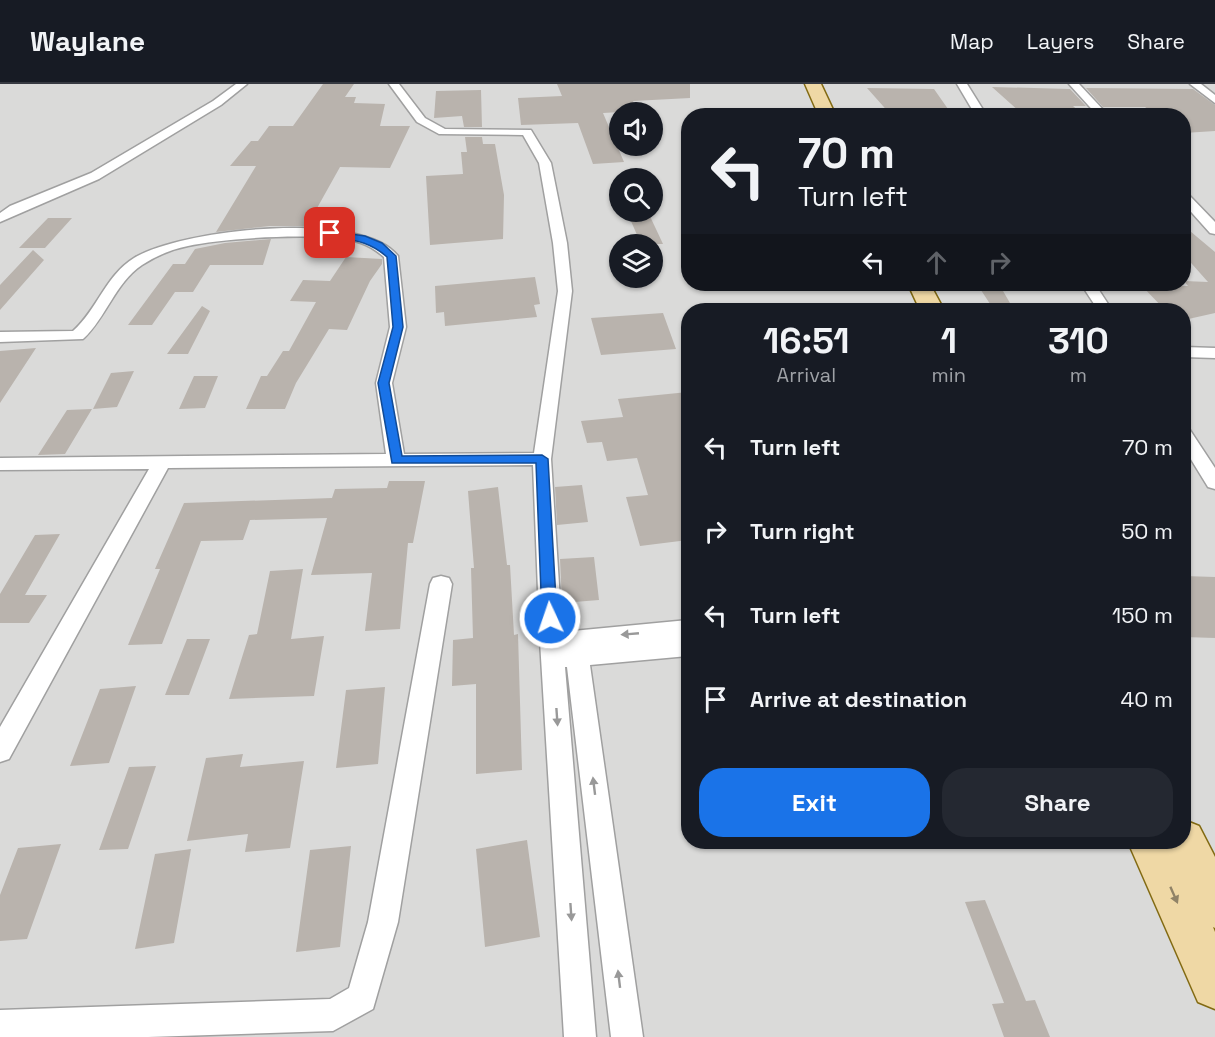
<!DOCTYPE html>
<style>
:root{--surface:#171b24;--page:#242831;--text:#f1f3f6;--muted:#9ea1a6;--line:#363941;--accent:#1a73e8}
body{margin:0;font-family:"Space Grotesk",sans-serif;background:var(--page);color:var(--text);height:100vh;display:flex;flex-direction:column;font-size:22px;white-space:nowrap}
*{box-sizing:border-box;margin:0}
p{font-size:20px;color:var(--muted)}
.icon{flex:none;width:33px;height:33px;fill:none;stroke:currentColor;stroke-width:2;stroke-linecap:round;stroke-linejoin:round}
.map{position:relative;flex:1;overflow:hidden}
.panel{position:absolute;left:681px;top:219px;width:510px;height:546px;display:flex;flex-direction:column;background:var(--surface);border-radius:24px;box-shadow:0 2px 4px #0004}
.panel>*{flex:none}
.banner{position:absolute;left:681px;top:24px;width:510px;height:183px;border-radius:24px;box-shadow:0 2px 4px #0004;background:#171b24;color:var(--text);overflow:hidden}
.tools{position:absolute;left:609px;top:18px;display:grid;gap:12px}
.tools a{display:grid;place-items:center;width:54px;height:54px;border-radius:50%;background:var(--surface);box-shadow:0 2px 4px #0004;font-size:30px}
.pin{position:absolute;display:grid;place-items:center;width:51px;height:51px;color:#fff;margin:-26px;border-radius:12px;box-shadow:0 3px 9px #0006}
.me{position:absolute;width:66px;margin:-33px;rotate:357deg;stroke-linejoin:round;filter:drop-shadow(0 0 4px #0008)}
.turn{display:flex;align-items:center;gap:21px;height:126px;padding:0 18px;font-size:27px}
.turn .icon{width:78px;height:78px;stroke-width:2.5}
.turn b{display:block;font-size:42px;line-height:51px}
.lanes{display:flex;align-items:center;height:57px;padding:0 18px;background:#0003;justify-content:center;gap:30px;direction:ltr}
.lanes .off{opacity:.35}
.eta{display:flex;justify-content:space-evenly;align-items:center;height:102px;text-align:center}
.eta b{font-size:36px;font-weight:700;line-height:42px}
.primary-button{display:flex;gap:12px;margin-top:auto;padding:12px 18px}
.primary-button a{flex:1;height:69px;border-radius:24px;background:var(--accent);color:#fff;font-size:24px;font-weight:700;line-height:69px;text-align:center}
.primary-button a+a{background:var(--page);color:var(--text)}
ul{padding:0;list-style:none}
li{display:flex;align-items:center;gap:18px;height:84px;padding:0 18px}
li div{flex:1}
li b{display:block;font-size:22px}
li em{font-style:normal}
header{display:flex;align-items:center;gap:36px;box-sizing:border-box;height:84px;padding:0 30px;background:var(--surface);border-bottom:2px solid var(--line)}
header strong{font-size:28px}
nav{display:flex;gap:33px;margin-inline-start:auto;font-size:21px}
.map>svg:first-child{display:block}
.residential{fill:#dadad9;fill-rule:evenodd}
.building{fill:#b9b3ad}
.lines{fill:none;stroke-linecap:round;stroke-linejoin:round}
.minor-casing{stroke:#a0a0a0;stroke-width:3}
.primary-casing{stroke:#826a12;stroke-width:3}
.minor{fill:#fff;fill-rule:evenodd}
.primary{fill:#efd8a5;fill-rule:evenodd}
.oneway{fill:#999}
.oneway2{fill:#908367}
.route{fill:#1a73e8;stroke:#114b97;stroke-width:1.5}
</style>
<header>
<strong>Waylane</strong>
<nav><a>Map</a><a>Layers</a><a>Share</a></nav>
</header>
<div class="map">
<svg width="1215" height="953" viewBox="0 0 1215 953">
<rect width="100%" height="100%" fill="#eceae3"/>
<path class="residential" d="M0,0h1215v953h-1215zM620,28h32v34h-32zM688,32h496v168h-496zM620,94h32v34h-32zM620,160h32v34h-32zM688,226h496v532h-496z"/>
<path class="building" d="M323,0h31l-9,13h11l-2,6 31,1 -5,22h30l-20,42 -50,-1 -33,59h-37l-54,6 40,-66h-26l21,-25h7l11,-15h24z
M557,0h133v14l-57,3 5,10 -35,2 21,49 -31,2 -15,-41 -57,2 -3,-27 44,-2z
M992,3l78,2 16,17h-13l9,8 -61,-1z
M867,4l67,1 14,20h-9l3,4h-6l1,2h-46z
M1086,4l107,1 22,16v26l-31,2v-17h-26l-13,-9h-42z
M481,6l1,37h-18l-2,-11 -28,2 2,-27z
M465,53h17l1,7h12l9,51 -1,44 -73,6 -4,-69 37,-2 -2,-22h6z
M627,128h21l15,32h-22z
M48,134h24l-27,30h-26z
M1184,142l31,26v61l-31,7v-10h-19l-24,-25 47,1 -4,-5 24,1 -24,-27z
M271,155l-8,26h-53l-17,27h-18l-23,33h-24l45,-61h12l10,-15 30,-6z
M33,166l11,10 -44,50v-25z
M346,173l36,2v5l-12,17 -23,49 -18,-1 -33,54 -11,26h-39l15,-33h6l16,-25h6l27,-49 -26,-1 13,-21 27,1z
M535,193l5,27 -6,1 3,12 -92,9 -1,-14 -8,1 -1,-27z
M977,200h22l15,26h-20z
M202,222l8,5 -22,43h-21z
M663,229l13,36 -75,6 -10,-37z
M36,264l-36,55v-52z
M134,287l-17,36 -24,2 18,-36z
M194,292h24l-13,32 -26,1z
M688,308v148l-48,6 -14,-49 22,-2 -11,-37 -30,3 -5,-19 -15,1 -6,-22 42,-4 -5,-18z
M92,325l-27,45 -27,1 29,-45z
M389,397h36l-12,62h-5l-8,86 -35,2 7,-58 -61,2 16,-57 -77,2 -7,20 -42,1 -39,103 -34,1 32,-76h-5l29,-66 148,-5 3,-9 52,-1z
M582,401l6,37 -31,3 -2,-38z
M498,403l9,78h3l4,70 4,-1 4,136 -46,4v-90l-24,2 1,-46 20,-2 -2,-70h3l-6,-77z
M60,450l-35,61h22l-18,28h-29v-29l35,-59z
M594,473l5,43 -37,3 -2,-44z
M303,485l-12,70 33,-3 -10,60 -85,3 20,-64 8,-1 13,-63z
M1184,492l31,1v61l-31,-1z
M187,555h23l-21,56h-24z
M136,602l-27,77 -39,3 30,-77z
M385,603l-7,77 -42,4 10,-78z
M243,670l-3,13 64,-6 -14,87 -45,4 3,-18 -61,7 19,-83z
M156,682l-28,83 -29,1 30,-83z
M527,756l13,97 -55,10 -9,-98z
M61,760l-34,95 -27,2v-46l18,-47z
M351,762l-11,101 -44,5 14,-102z
M191,765l-17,94 -39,6 20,-95z
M985,816l41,101 9,-1 15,37h-46l-12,-33 12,-1 -39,-101z"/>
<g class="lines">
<g class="minor-casing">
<path id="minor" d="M236,0h11l-26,21 -122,74 -99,43v-9l10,-7 81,-33 122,-72z
M389,0h10l26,34 20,11 86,1 20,33 16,80 5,48 -21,168 11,173 126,-12v18l-65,6 65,-6v18l-98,9 53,372h-32l-44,-370h-2l31,370h-32l-24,-396 -7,-176 -365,3 -159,291 -9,3v-35l149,-258 -149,1v-12l386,-4 -10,-71 14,-56 -6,-70c-7,-6 -14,-11 -23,-14 -33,-12 -138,-5 -173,3 -16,3 -32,10 -46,19 -27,18 -36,53 -59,74l-83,3v-10l73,-1c24,-21 33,-56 61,-73 47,-29 228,-49 264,-2l8,71 -14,56 12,71 130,-1 24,-162 -5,-48 -14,-80 -16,-28 -84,-1 -22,-12z
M957,0h10l20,32h-11z
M1069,0h10l30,32h-11z
M1190,0h11l14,11v8z
M1184,109l4,1 27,28v12l-5,-1 -26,-29z
M1081,200h14l17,26h-14z
M1184,263l31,1v10l-31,-1z
M1184,344l6,2 25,38v21l-7,-2 -24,-39z
M441,492l8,2 3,6 -54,338 -25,87 -40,22 -185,6h-148v-27l330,-11 19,-11 19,-66 62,-338 3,-6z"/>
</g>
<g class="primary-casing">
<path id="primary" d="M805,0h16l15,32h-17z
M908,200h22l14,26h-24z
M1184,736l15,6 16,31v71l-2,-1 2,5v77l-17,-7 -70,-160h56z"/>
</g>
<use href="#minor" class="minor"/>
<use href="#primary" class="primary"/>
</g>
<defs><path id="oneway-solid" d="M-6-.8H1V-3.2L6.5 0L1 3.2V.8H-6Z" transform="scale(1.5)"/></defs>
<g class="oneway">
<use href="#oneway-solid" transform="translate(630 550) rotate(175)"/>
<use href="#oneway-solid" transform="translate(557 633) rotate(86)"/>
<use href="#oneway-solid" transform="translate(594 702) rotate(-97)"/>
<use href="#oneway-solid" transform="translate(571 828) rotate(86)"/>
<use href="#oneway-solid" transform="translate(619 895) rotate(-97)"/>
</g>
<use class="oneway2" href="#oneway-solid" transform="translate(1174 811) rotate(66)"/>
<path class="route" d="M330,147l35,5 17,7 14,13 7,71 -14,56 13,73 140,-1 6,4 9,159 -2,4h-10l-3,-4 -6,-155h-144l-14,-80 15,-56 -6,-70c-19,-17 -37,-17 -60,-22z"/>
</svg>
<div class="tools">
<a><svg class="icon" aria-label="sound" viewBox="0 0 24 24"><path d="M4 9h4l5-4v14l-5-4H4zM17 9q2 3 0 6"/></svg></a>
<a><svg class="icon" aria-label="search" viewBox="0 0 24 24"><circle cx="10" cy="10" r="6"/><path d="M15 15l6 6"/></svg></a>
<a><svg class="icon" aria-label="layers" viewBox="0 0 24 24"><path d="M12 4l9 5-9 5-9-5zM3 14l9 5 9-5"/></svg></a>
</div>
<div class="pin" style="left:330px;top:149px;background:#d93025"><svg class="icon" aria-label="arrive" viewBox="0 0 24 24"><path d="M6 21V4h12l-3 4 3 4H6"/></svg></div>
<svg class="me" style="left:550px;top:534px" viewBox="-20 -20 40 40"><circle r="17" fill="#1a73e8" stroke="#fff" stroke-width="3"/><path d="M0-11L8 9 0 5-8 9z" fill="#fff"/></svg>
<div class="banner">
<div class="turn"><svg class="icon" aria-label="left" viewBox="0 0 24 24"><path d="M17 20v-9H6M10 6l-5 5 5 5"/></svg><div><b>70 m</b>Turn left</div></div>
<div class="lanes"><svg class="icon" aria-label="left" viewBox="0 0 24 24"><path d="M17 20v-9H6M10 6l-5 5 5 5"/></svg><svg class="icon off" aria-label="ahead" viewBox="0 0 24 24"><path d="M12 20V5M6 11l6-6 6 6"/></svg><svg class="icon off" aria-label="right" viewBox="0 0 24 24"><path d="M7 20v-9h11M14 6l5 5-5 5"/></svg></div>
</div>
<section class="panel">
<div class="eta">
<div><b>16:51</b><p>Arrival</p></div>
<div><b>1</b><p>min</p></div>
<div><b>310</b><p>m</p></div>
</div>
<ul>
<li><svg class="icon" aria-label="left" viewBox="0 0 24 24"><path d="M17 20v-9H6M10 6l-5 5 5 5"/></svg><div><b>Turn left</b></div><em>70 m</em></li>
<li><svg class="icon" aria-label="right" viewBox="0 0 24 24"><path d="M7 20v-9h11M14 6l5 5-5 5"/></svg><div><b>Turn right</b></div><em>50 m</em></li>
<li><svg class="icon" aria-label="left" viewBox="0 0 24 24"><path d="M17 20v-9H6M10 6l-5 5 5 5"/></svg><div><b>Turn left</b></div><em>150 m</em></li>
<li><svg class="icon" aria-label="arrive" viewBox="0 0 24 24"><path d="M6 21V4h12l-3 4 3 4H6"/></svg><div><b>Arrive at destination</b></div><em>40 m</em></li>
</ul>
<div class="primary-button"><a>Exit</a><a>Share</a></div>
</section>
</div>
